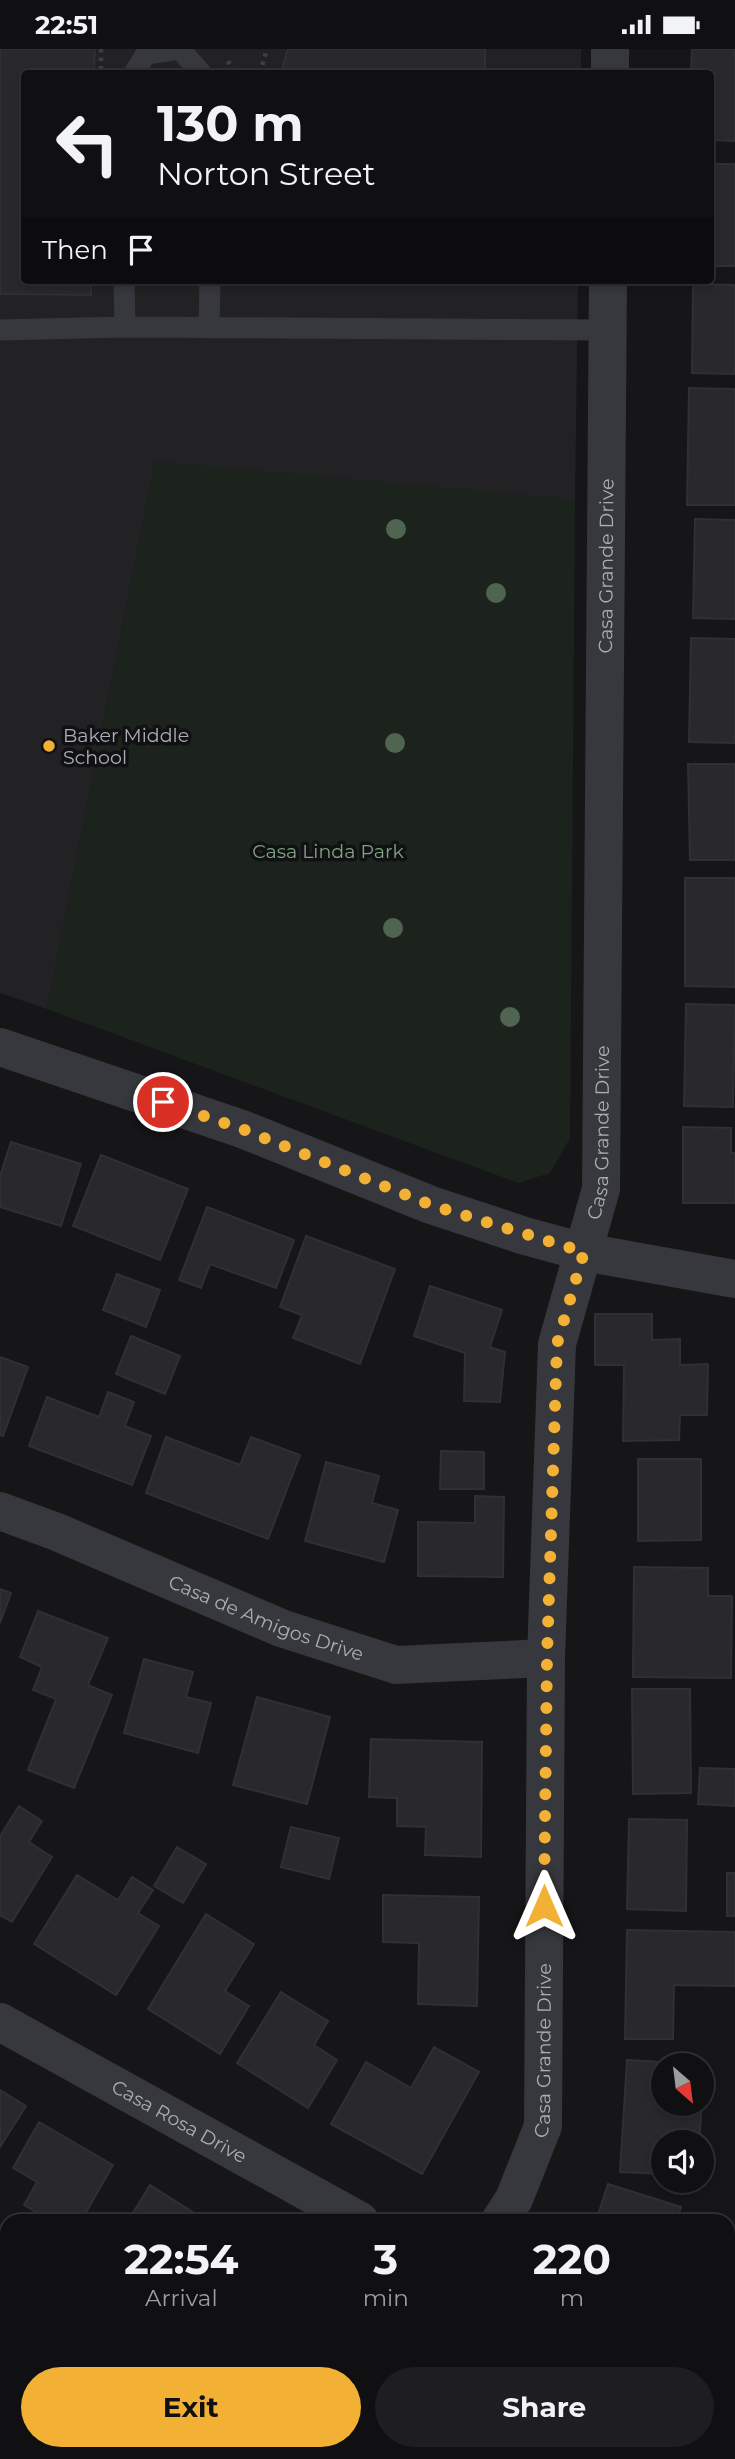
<!DOCTYPE html>
<style>
:root{--surface:#101012;--page:#1e1e20;--text:#f1f3f6;--muted:#9c9d9f;--line:#303032;--accent:#f2b134}
body{margin:0;font-family:Montserrat,sans-serif;background:var(--page);color:var(--text);height:100vh;display:flex;flex-direction:column;font-size:26px;white-space:nowrap}
*{box-sizing:border-box;margin:0}
p{font-size:23px;color:var(--muted)}
.icon{flex:none;width:38px;height:38px;fill:none;stroke:currentColor;stroke-width:2;stroke-linecap:round;stroke-linejoin:round}
.map{position:relative;flex:1;overflow:hidden}
.sheet{position:absolute;left:0px;top:2165px;width:735px;height:247px;display:flex;flex-direction:column;background:var(--surface);border-radius:21px 21px 0 0;box-shadow:0 4px 10px #0003,0 0 0 2px var(--line)}
.sheet>*{flex:none}
.hud{position:absolute;left:21px;top:21px;width:693px;height:214px;border-radius:7px;box-shadow:0 4px 10px #0003,0 0 0 2px var(--line);background:#101012;color:var(--text);overflow:hidden}
.needle{width:46px;rotate:152deg}
.controls{position:absolute;left:651px;top:2004px;display:grid;gap:14px}
.controls a{display:grid;place-items:center;width:63px;height:63px;border-radius:50%;background:var(--surface);box-shadow:0 4px 10px #0003,0 0 0 2px var(--line);font-size:35px}
.pin{position:absolute;display:grid;place-items:center;width:60px;height:60px;color:#fff;margin:-30px;border:4px solid #fff;border-radius:50%;box-shadow:0 2px 7px #0007}
.me{position:absolute;width:77px;margin:-38px;rotate:0deg;stroke-linejoin:round;filter:drop-shadow(0 0 5px #0008)}
.turn{display:flex;align-items:center;gap:24px;height:147px;padding:0 21px;font-size:32px}
.turn .icon{width:91px;height:91px;stroke-width:2.5}
.turn b{display:block;font-size:49px;line-height:60px}
.then{display:flex;align-items:center;height:66px;padding:0 21px;background:#0003;gap:14px;font-size:26px}
.eta{display:flex;justify-content:space-evenly;align-items:center;height:119px;text-align:center}
.eta b{font-size:42px;font-weight:700;line-height:49px}
.action{display:flex;gap:14px;margin-top:auto;padding:14px 21px}
.action a{flex:1;height:80px;border-radius:42px;background:var(--accent);color:#111;font-size:28px;font-weight:700;line-height:80px;text-align:center}
.action a+a{background:var(--page);color:var(--text)}
.status{display:flex;justify-content:space-between;align-items:center;height:49px;padding:0 35px;background:var(--surface);direction:ltr}
.status svg{height:19px;fill:currentColor}
.map>svg:first-child{display:block}
.built{fill:#222225}
.green{fill:#1c231d}
.building{fill:#29292c;stroke:#303034;stroke-width:2}
.lines{fill:none;stroke-linecap:round;stroke-linejoin:round}
.path{stroke:#3d3f44;stroke-width:4.5;stroke-dasharray:3.5 5;stroke-linecap:butt}
.service{stroke:#37383d;stroke-width:21}
.minor{stroke:#37383d;stroke-width:38}
.tree{fill:#506452}
.route{stroke:#f2b134;stroke-width:12;stroke-dasharray:0 21.6}
.poi-dot{fill:#f2b134;stroke:#111113;stroke-width:2.5}
.labels{text-anchor:middle;dominant-baseline:central;stroke-width:7;stroke-linejoin:round;paint-order:stroke}
.street-label{font-size:19px;fill:#a8adb8;stroke:#111113}
.poi-label{font-size:19px;fill:#a8adb8;stroke:#111113;text-anchor:start}
.park-label{font-size:19px;fill:#7fa381;stroke:#111113}
</style>
<div class="status"><b>22:51</b><svg viewBox="0 0 49 12"><path d="M0 12V9h3v3zM5 12V6h3v6zM10 12V3h3v9zM15 12V0h3v12zM26 1h20v11H26zM47 4h2v5h-2z"/></svg></div>
<div class="map">
<svg width="735" height="2410" viewBox="0 0 735 2410">
<rect width="100%" height="100%" fill="#161618"/>
<path class="built" d="M0,0h581v24h-557v207h554l-3,220 -420,-38 -108,547 -47,-16z"/>
<path class="green" d="M155,412l420,39 -5,638 -20,35 -32,10 -471,-174z"/>
<path class="building" d="M0,0h95l-1,24h-70v207h67v15l-91,-1z
M288,0h197v24h-204z
M692,0h43v92l-25,-1v-67h-19z
M710,115h25v102h-25z
M693,235l42,1v89l-43,-1z
M689,339l46,1v116h-48z
M695,470l40,1v99l-42,-1z
M691,589l44,1v104l-46,-1z
M688,715h47v96h-45z
M685,829h50v109l-50,-1z
M686,955l49,1 -2,102 -49,-1z
M683,1078l48,1v25h4v50h-52z
M11,1093l70,22 -20,62 -61,-19v-31z
M101,1106l87,34 -28,71 -87,-34z
M207,1158l87,33 -18,48 -66,-24 -9,24 -22,-8z
M306,1187l89,33 -35,95 -67,-26 9,-23 -22,-8z
M117,1225l43,16 -14,37 -43,-17z
M430,1237l72,24 -12,37 15,5 -5,50 -36,-1 1,-48 -51,-17z
M595,1265h57v26l28,-1v26l28,-1 -1,51h-27l-1,25 -56,1 1,-76h-29z
M131,1287l49,20 -15,38 -49,-20z
M0,1308l28,10 -25,69 -3,-1z
M108,1343l26,10 -9,24 26,10 -19,49 -103,-39 18,-49 52,20z
M166,1388l74,28 11,-28 49,18 -32,84 -122,-46z
M441,1402l43,1v37h-44z
M638,1410h63v81l-63,1z
M326,1413l53,14 -7,27 26,7 -14,52 -79,-21z
M475,1447l29,1 -1,80 -85,-1v-54l57,1z
M634,1518l74,1v28h24l-1,82 -98,-1z
M0,1540l11,4 -11,30z
M38,1562l70,27 -20,47 24,10 -38,93 -46,-18 28,-71 -23,-9 9,-23 -22,-10z
M144,1610l49,13 -7,25 25,6 -13,50 -74,-20z
M632,1640h58l1,104 -58,1z
M257,1648l73,20 -23,87 -74,-19z
M371,1690l111,3 -1,115 -56,-2 1,-28 -29,-1v-28l-28,-1z
M700,1719l35,1v37l-37,-2z
M19,1757l23,15 -13,21 23,15 -40,65 -12,-7v-79z
M629,1770l58,1 -1,91 -59,-2z
M291,1778l48,11 -10,41 -48,-12z
M177,1798l29,17 -23,39 -29,-17z
M727,1824h8v43h-8z
M77,1826l41,25 14,-23 21,13 -15,23 21,13 -43,69 -82,-51z
M383,1846l96,2 -2,109 -59,-2 1,-61 -36,-1z
M206,1865l48,30 -29,47 24,15 -29,48 -72,-45z
M627,1881l108,2v54l-61,-1 -1,54h-48z
M281,1943l47,29 -14,24 23,15 -29,48 -71,-45z
M434,1998l45,25 -57,102 -91,-50 35,-62 45,26z
M627,2011l51,3v2h-15v38h39l-3,39h-36v32l-43,-2z
M0,2041l26,16 -26,41z
M39,2073l74,43 -32,56h-30l-27,-16 13,-23 -24,-14z
M608,2135l73,23 -4,14h-81z
M150,2136l57,36h-79z
M2,2322l5,3v66l-7,-4z
M28,2404h45l-3,6h-33z
M97,2404h59l9,6h-71z
M370,2404h23l8,6h-35z
M436,2404h66l-4,6h-65z
M514,2404h67l9,6h-80z"/>
<g class="lines">
<path class="path" d="M101,0v24
M228,12l6,12
M260,24l7,-24
M237,231l335,2"/>
<path class="service" d="M134,24l12,-19 34,-5 21,24
M124,231l1,47
M209,279l1,-48
M0,281l125,-3 483,3"/>
<g class="minor">
<path d="M610,24v-24"/>
<path d="M0,998l242,82 189,76 94,31 59,16 151,27"/>
<path id="s1" d="M0,1462l57,21 224,96 115,37 150,-7"/>
<path id="s2" d="M0,1973l360,199"/>
<path id="s3" d="M500,2172l14,-22 29,-73 3,-468 11,-314 44,-155 7,-909"/>
<path d="M717,2404l11,6"/>
</g>
</g>
<g class="tree">
<circle cx="396" cy="480" r="10"/>
<circle cx="496" cy="544" r="10"/>
<circle cx="395" cy="694" r="10"/>
<circle cx="393" cy="879" r="10"/>
<circle cx="510" cy="968" r="10"/>
</g>
<g class="lines">
<path class="route" d="M163,1053l79,27 189,76 153,47 -27,92 -10,314 -3,248"/>
</g>
<circle class="poi-dot" cx="49" cy="697" r="7"/>
<g class="labels">
<g class="street-label">
<text stroke="none"><textPath href="#s3" startOffset="1671">Casa Grande Drive</textPath></text>
<text stroke="none"><textPath href="#s3" startOffset="1104">Casa Grande Drive</textPath></text>
<text stroke="none"><textPath href="#s1" startOffset="287">Casa de Amigos Drive</textPath></text>
<text stroke="none"><textPath href="#s3" startOffset="180">Casa Grande Drive</textPath></text>
<text stroke="none"><textPath href="#s2" startOffset="205">Casa Rosa Drive</textPath></text>
</g>
<g class="poi-label">
<text x="63" y="686">Baker Middle<tspan x="63" dy="22">School</tspan></text>
</g>
<g class="park-label">
<text x="328" y="802">Casa Linda Park</text>
</g>
</g>
</svg>
<div class="controls">
<a><svg class="needle" viewBox="-14 -14 28 28"><path d="M0-13l5 13h-10z" fill="#e53935"/><path d="M0 13l5-13h-10z" fill="#9c9d9f"/></svg></a>
<a><svg class="icon" aria-label="sound" viewBox="0 0 24 24"><path d="M4 9h4l5-4v14l-5-4H4zM17 9q2 3 0 6"/></svg></a>
</div>
<div class="pin" style="left:163px;top:1053px;background:#d93025"><svg class="icon" aria-label="arrive" viewBox="0 0 24 24"><path d="M6 21V4h12l-3 4 3 4H6"/></svg></div>
<svg class="me" style="left:544px;top:1857px" viewBox="-20 -20 40 40"><path d="M0-17L14 15 0 8-14 15z" fill="#f2b134" stroke="#fff" stroke-width="4"/></svg>
<div class="hud">
<div class="turn"><svg class="icon" aria-label="left" viewBox="0 0 24 24"><path d="M17 20v-9H6M10 6l-5 5 5 5"/></svg><div><b>130 m</b>Norton Street</div></div>
<div class="then">Then<svg class="icon" aria-label="arrive" viewBox="0 0 24 24"><path d="M6 21V4h12l-3 4 3 4H6"/></svg></div>
</div>
<section class="sheet">
<div class="eta">
<div><b>22:54</b><p>Arrival</p></div>
<div><b>3</b><p>min</p></div>
<div><b>220</b><p>m</p></div>
</div>
<div class="action"><a>Exit</a><a>Share</a></div>
</section>
</div>
